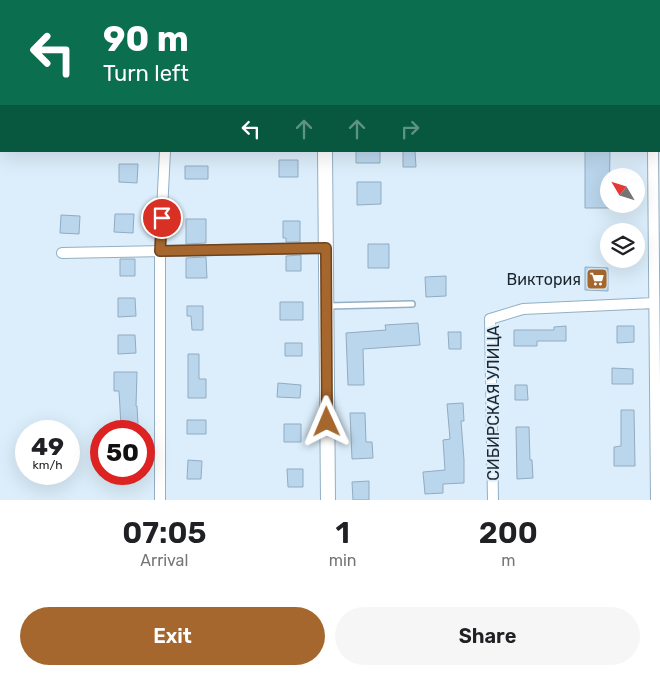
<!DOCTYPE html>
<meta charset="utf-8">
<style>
:root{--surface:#fff;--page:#f6f6f6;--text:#202124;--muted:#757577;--accent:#a5672d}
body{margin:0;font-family:Rubik,sans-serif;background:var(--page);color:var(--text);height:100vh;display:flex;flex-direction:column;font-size:19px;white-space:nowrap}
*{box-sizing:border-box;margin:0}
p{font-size:16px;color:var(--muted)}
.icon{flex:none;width:28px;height:28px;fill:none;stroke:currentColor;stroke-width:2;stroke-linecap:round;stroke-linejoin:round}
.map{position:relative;height:500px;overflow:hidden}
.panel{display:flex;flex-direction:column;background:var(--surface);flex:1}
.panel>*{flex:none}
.banner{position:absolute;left:0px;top:0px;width:660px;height:152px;box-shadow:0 5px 20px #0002;background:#0b6e4f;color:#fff;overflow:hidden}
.needle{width:32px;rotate:308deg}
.tools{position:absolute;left:600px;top:168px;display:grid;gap:10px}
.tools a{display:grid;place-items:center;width:45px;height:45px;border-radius:50%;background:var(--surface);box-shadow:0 5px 20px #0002;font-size:25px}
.speed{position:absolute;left:15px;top:420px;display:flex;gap:10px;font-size:25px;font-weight:700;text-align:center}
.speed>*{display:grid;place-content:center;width:65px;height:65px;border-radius:50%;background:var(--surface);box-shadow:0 5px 20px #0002;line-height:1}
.speed small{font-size:12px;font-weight:400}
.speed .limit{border:8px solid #d22;background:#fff;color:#111}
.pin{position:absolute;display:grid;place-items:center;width:42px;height:42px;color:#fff;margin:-21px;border:2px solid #fff;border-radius:50%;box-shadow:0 1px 5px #0007}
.me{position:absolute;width:55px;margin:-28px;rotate:359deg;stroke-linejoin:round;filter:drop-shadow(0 0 4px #0008)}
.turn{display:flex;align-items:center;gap:18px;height:105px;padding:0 20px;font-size:22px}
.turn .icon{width:65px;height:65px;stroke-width:2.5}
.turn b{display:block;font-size:35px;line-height:42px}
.lanes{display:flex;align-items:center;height:48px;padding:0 20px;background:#0003;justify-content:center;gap:25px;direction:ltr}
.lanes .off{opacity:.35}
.eta{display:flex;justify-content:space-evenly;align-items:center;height:85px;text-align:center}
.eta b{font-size:30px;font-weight:600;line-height:35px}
.cta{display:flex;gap:10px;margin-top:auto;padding:10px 20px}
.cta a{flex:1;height:58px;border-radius:30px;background:var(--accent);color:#fff;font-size:20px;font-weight:600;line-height:58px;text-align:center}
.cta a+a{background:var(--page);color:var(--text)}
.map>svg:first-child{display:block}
.building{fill:#bad6ec;stroke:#91acc2}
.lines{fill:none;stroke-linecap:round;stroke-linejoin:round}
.lane-casing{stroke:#93afc4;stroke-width:8}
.street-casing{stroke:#93afc4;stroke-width:12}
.secondary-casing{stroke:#93afc4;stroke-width:16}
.lane{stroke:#fff;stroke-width:5}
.street{stroke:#fff;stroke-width:10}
.secondary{stroke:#fff;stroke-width:14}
.route-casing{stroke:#6b431d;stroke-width:12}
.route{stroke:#a5672d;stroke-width:9}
.labels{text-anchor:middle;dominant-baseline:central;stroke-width:4;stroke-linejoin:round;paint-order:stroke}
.poi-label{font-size:16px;fill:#1a252d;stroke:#dceefb;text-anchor:end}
.street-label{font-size:16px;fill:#1a252d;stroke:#dceefb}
</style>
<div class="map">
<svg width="660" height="500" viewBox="0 0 660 500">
<rect width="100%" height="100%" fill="#dceefb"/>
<path class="building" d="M356,151h24v12h-24z
M403,151h12l1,16h-13z
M585,151h25l-1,57h-24z
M279,160h19v17h-19z
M119,164h19l-1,19 -18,-1z
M185,166h23v13h-23z
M357,182h24v22l-24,1z
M115,214h19l-1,19 -19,-1z
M61,215l19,1 -1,18 -19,-1z
M186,219h20v24l-20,1z
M283,221h17v21h-14v-4h-3z
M368,244h21v24h-21z
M301,255v16h-15v-15z
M206,257l1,21h-21v-20z
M120,259h15v17h-15z
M585,267l23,1v23l-23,-1z
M446,276v20l-20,1 -1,-20z
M118,298h17l1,18 -18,1z
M280,302h23v18h-23z
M187,306h16v24h-11l-1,-14h-4z
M418,323l2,22 -57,4 1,36h-16l-2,-52 40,-3 -1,-5z
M566,326v15h-29v5h-23v-16h40v-3z
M617,326h17v16l-17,1z
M448,332h13v17h-12z
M118,335h17l1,18 -18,1z
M285,343h17v13h-17z
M188,354h11v25h7v19h-18z
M612,368l21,1v15h-21z
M114,372h23l-1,34h1l1,19 -17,1 -2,-35h-5z
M278,383l23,2 -1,13 -23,-1z
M515,385h12l1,15h-13z
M463,403l1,18h-3l3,39v23l-21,1v9l-18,1 -2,-22 22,-2 -2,-30 7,-1 -3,-35z
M621,410h13l1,56h-21v-19l7,-1z
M350,413h15l1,29h6l1,16 -21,1z
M187,420h19v14h-19z
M284,424h17v18h-17z
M516,427h13l1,33h2l1,18 -16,1z
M188,460l14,1 -1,18h-14z
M287,469h16v18h-15z
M369,481v19h-16l-1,-18z"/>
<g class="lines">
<g class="lane-casing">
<path id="lane" d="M327,306l85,-2"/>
</g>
<g class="street-casing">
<path id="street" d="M652,0v1
M659,57h1
M653,151l3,349
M62,253l264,-5
M160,500v-249l5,-100
M493,500l-3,-181 33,-10 131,-6"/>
</g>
<g class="secondary-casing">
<path id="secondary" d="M324,0v1
M325,151l3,349"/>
</g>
<use href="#lane" class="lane"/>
<use href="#street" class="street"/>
<use href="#secondary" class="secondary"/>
</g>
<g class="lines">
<g class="route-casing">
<path id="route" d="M162,218l-2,33 166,-3 1,174"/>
</g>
<use href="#route" class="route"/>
</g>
<defs>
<g id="supermarket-square" transform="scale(1.125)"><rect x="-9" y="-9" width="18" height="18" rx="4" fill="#a5672d" stroke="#dceefb"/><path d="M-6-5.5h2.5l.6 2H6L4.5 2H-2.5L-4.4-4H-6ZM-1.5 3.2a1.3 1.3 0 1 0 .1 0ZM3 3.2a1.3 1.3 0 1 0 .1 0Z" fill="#fff"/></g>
</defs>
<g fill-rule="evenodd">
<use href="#supermarket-square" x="597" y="279"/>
</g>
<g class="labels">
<g class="poi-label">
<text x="581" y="279">Виктория</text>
</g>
<g class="street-label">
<text transform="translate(493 403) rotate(-90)">СИБИРСКАЯ УЛИЦА</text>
</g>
</g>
</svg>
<div class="tools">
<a><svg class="needle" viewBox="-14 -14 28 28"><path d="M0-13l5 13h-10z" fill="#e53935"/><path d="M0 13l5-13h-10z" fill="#757577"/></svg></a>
<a><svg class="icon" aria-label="layers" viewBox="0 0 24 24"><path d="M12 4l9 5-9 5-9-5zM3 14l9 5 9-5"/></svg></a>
</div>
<div class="speed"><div>49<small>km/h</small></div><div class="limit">50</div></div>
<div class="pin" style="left:162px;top:218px;background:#d93025"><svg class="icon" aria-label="arrive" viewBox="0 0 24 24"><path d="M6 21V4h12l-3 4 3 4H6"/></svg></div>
<svg class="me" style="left:327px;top:422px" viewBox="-20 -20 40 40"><path d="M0-17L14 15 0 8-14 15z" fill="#a5672d" stroke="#fff" stroke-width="4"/></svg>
<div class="banner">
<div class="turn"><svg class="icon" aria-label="left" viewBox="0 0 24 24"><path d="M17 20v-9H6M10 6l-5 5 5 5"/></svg><div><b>90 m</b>Turn left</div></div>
<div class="lanes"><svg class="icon" aria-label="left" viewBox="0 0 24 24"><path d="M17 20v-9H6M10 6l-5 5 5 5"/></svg><svg class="icon off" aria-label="ahead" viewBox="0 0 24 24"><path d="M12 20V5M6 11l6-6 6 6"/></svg><svg class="icon off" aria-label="ahead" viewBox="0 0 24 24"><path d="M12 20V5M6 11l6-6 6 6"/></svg><svg class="icon off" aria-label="right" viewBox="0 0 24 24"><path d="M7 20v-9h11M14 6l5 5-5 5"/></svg></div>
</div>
</div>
<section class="panel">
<div class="eta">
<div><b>07:05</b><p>Arrival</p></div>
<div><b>1</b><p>min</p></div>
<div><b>200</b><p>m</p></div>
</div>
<div class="cta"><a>Exit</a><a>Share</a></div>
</section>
